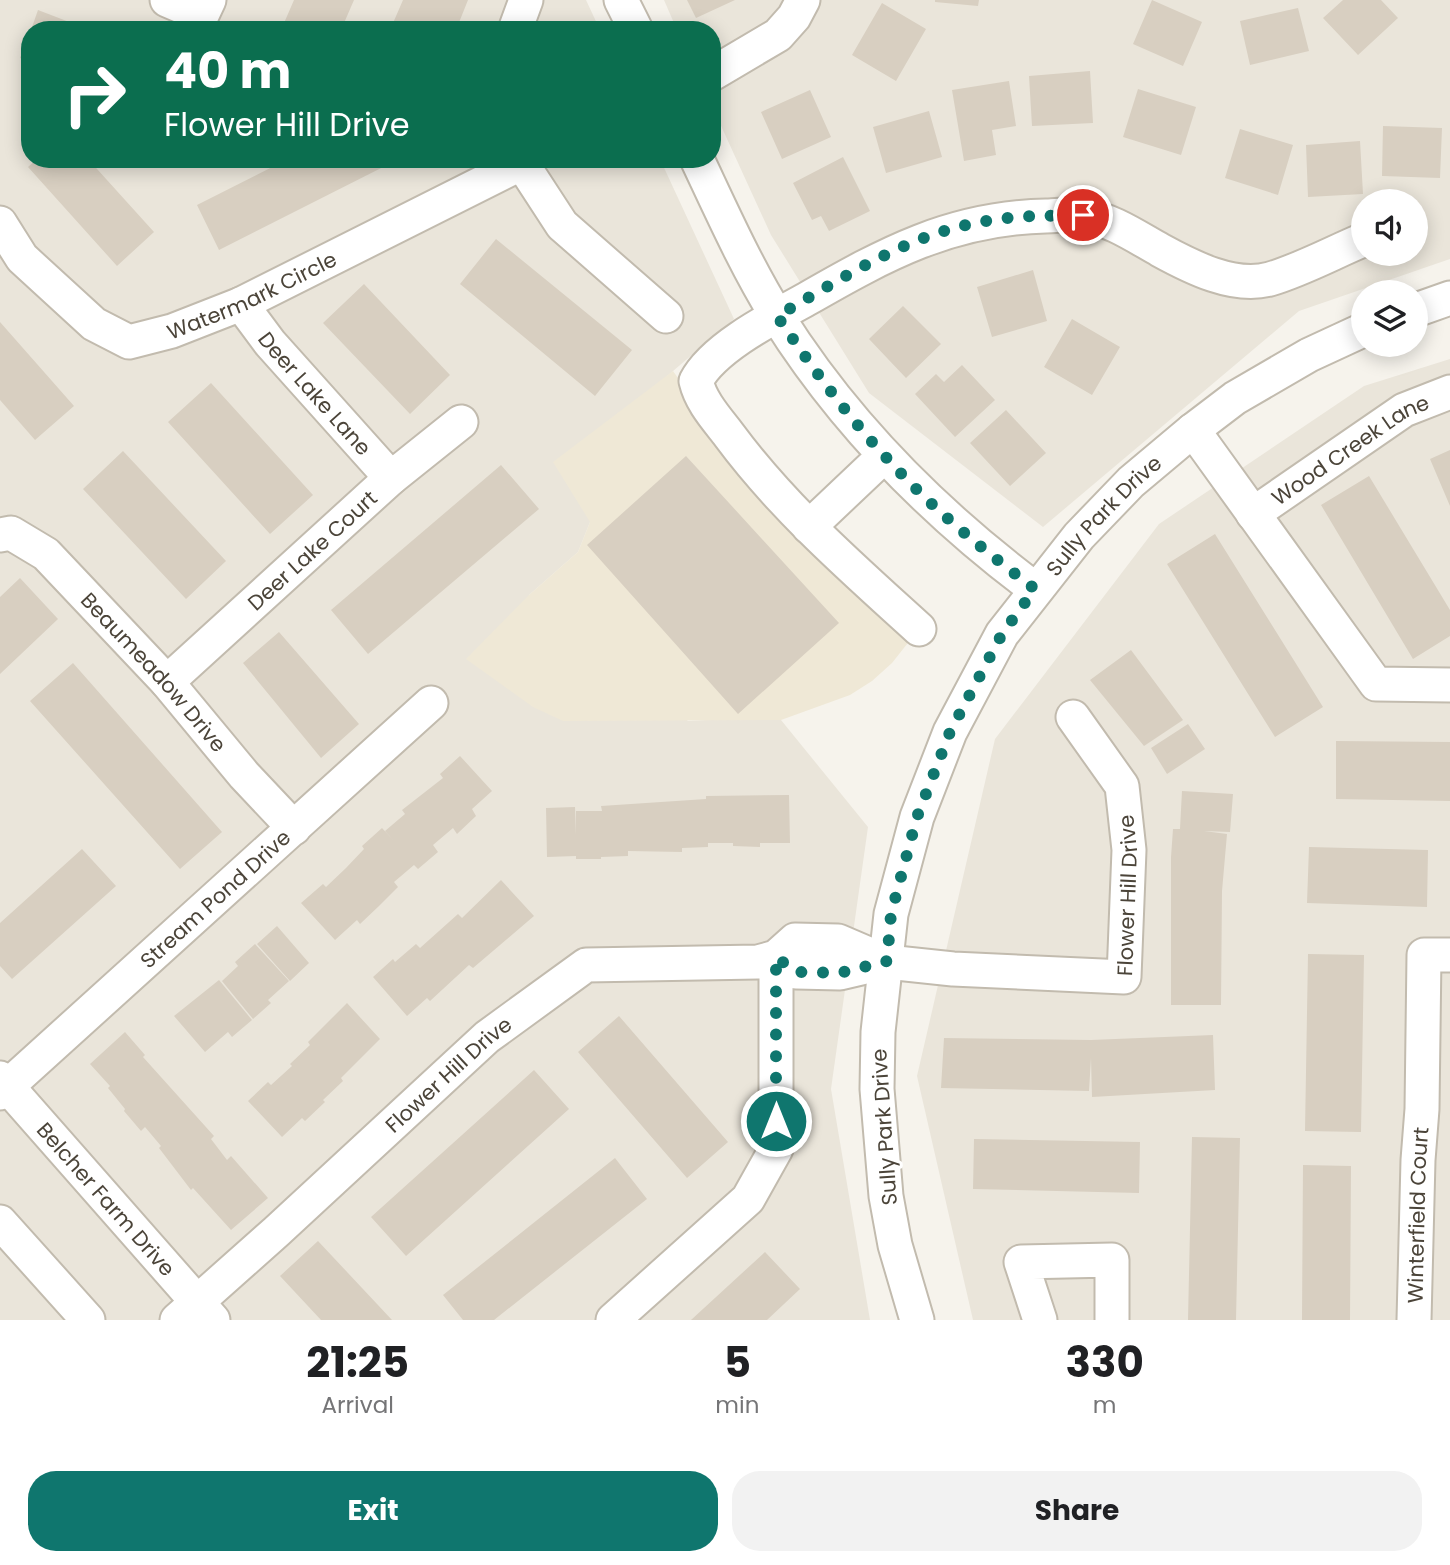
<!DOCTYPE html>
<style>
:root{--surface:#fff;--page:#f2f2f2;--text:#202124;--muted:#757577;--accent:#0f766e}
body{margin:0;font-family:Poppins,sans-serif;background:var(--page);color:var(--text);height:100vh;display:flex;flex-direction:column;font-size:26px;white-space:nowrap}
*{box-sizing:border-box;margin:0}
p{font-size:23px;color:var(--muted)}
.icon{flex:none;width:38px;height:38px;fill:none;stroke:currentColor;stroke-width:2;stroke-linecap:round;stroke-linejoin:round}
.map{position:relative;height:1320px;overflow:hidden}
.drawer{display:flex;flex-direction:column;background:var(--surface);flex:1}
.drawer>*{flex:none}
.hud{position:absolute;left:21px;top:21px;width:700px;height:147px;border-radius:28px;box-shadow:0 4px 18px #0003;background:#0b6e4f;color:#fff;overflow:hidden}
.buttons{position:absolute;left:1351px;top:189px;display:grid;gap:14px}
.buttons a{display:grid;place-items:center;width:77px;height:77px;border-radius:50%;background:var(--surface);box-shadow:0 4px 18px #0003;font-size:35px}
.pin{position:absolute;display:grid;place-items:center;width:60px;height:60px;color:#fff;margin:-30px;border:4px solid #fff;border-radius:50%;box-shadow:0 2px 7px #0007}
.me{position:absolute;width:77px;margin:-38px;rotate:0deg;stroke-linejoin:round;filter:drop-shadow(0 0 5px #0008)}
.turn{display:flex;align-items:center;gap:24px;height:147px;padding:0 28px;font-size:32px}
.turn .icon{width:91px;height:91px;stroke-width:2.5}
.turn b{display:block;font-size:49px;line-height:60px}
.eta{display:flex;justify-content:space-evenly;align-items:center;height:119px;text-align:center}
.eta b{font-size:42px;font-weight:700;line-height:49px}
.primary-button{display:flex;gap:14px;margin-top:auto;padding:14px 28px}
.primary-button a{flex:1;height:80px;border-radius:28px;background:var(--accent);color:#fff;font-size:28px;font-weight:700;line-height:80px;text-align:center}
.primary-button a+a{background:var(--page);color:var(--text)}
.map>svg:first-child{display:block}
.residential{fill:#eae5da;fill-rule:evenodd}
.education{fill:#efe8d6}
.building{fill:#d8cfc1}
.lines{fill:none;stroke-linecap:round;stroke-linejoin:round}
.minor-casing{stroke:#c2bbae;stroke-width:37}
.minor{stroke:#fff;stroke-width:33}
.route{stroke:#0f766e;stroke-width:12;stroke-dasharray:0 21.6}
.labels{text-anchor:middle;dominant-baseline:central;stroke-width:6;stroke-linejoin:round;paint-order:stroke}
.street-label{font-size:21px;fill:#4b4439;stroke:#fff}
</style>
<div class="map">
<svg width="1450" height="1320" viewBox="0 0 1450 1320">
<rect width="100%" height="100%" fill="#f6f3ec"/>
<path class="residential" d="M0,0h586l14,30h-570v129h630l74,160 -68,58 -76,145 -12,30 -49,43 159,126 39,-2 54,1 87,107 -37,262 39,231h-870z
M664,0h786v259l-151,52 -256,216 -174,-134 -98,-158 -59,-129v-76h-35zM1363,201h53v53h-53z
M1450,359v961h-477l-56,-244 78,-337 164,-215 205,-138z"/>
<path class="education" d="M673,371l94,132 144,136 -19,24 -20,18 -22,14 -69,25 -218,1 -30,-14 -67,-48 63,-64 49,-43 12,-30 -37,-60z"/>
<path class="building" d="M294,0h60l-13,30h-60z
M403,0h65l-12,30h-66z
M687,0h48l-39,18z
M935,0h44l-1,6 -43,-4z
M1152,0l50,22 -19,44 -50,-22z
M1343,0h38l17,18 -40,37 -35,-37z
M882,3l44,26 -30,52 -44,-26z
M1298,8l11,43 -59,14 -10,-44z
M38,10l52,20h-59z
M30,33v28l-10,-3z
M1090,71l3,52 -61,3 -3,-50z
M1009,81l7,45 -24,4 4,25 -32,6 -12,-71z
M1138,89l58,18 -15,48 -58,-18z
M810,90l21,47 -49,22 -21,-47z
M929,111l13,46 -56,16 -13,-46z
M1383,126l59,2 -2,50 -58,-2z
M1240,129l53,16 -15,50 -53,-17z
M1360,141l3,53 -55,3 -2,-52z
M843,157l27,54 -41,20 -8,-15 -9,4 -19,-37z
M37,159h51l66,73 -37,34 -89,-99z
M288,159h111l-180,91 -22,-45z
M496,239l136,111 -37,46 -135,-112z
M1033,270l14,51 -55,16 -15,-50z
M364,284l86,91 -40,39 -87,-91z
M903,306l38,38 -35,34 -37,-39z
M1072,319l48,28 -28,48 -48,-28z
M0,322l74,84 -39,34 -35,-40z
M962,365l33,35 -40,37 -40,-43 21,-20 8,8z
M211,383l102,112 -43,39 -102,-112z
M1006,410l40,43 -36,33 -40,-43z
M1450,450v56l-20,-47z
M123,451l103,110 -40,38 -103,-110z
M686,456l153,167 -101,91 -151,-169z
M501,465l38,44 -171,145 -37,-44z
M1369,476l81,134v26l-37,23 -92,-154z
M1215,534l108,173 -48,30 -108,-173z
M20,578l38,41 -58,55v-77z
M279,632l80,92 -38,34 -78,-95z
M1131,650l52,70 -39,26 -54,-66z
M73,663l149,169 -42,37 -150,-168z
M1188,724l17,25 -38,25 -16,-26z
M1336,741l114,1v59l-114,-2z
M460,756l32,35 -20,18 4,7 -19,18 -4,-6 -20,17 5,7 -20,17 -4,-4 -20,17 4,5 -19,19 -19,18 -3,-4 -22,20 -34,-37 22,-19 3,3 20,-19 18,-19 -2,-3 20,-18 13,14 -10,-11 20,-17 -3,-4 41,-32 -3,-4z
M1182,791l51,3 -3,38 -26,-1 23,3 -5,57 -1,114h-50v-148l2,-28h7z
M789,795l1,48h-30v4l-27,-1v-3h-25v4l-26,1v4l-54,-1v5l-27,1v2h-25v-3l-29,1 -1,-49 29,-1 1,28v-24h26l-1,-5 105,-7v-3z
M1309,847l119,3 -1,57 -120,-4z
M82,849l34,37 -104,93 -12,-13v-43z
M501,880l33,36 -61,52 -4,-3 -39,36 -3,-3 -20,18 -34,-39 20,-18 2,3 21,-18 4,4 38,-34 4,4z
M277,926l32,37 -19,18 -33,-37z
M255,944l34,37 -21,19 3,3 -18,16 -31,-38 16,-15 -3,-4z
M1308,954l56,1 -3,177 -56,-1z
M219,980l33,40 -20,17 -4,-5 -23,20 -31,-36z
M347,1003l33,36 -39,39 2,3 -20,19 2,2 -20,19 -3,-3 -20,19 -34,-36 20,-19 3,3 21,-19 -2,-2 20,-19 -2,-3z
M619,1016l109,126 -41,36 -109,-126z
M125,1032l20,23 -2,2 71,79 -3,3 16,21 4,-4 37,42 -37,32 -38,-42 -2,2 -32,-42 2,-2 -16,-19 -4,4 -17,-20 1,-2 -17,-21 2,-2 -20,-22z
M1213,1035l2,55 -123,7 -1,-39 -2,33 -148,-3 3,-50 147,2z
M534,1070l35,39 -163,147 -35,-39z
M1192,1137l48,1 -4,182h-48z
M974,1139l166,3 -1,51 -166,-4z
M615,1158l32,41 -153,121h-31l-20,-25z
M1303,1165l48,1 -1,154h-48z
M318,1241l74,79h-71l-41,-44z
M765,1252l35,37 -33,31h-76z"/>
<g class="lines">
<g class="minor-casing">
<g id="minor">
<path d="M167,0l35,15 7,-15"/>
<path d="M621,0l15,30"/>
<path d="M515,30l11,-30"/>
<path d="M712,74l66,-39 16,-18 9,-17"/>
<path d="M519,159l43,66 104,91"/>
<path d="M697,159c25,53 49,107 80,157 67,107 158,198 258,273"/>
<path id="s1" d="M0,223l22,35 72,66 35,18 43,-11 69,-27 289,-145"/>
<path id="s2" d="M241,304l29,39 121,135"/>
<path d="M1416,310l34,-12"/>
<path d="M1193,430l183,254 74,1"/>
<path id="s3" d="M1253,514l151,-104 46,-18"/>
<path d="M809,527l75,-71"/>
<path id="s4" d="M0,535l11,-2 35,21 121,128 77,93 50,53"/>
<path d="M919,629c-67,-61 -136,-121 -190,-194 -13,-17 -28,-33 -33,-54 17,-33 76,-63 109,-81 80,-46 146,-82 241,-84 12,0 26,-3 37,-1 29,5 52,21 77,35 31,17 74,39 110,29 31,-9 64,-27 93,-39"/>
<path id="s5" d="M167,682l224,-204 70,-56"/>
<path d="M776,957l20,15 44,1 47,-11"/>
<path id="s6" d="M0,1078l213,242"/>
<path id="s7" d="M0,1093l431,-390"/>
<path d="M0,1222l88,98"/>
<path id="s8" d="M177,1320l99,-88 211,-195 99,-72 172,-3 18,-5 19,-17 43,1 49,21 66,7 171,8 5,-127 -7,-64 -49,-69"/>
<path d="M613,1320l135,-121 28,-50v-192"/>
<path id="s9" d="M917,1320l-22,-75 -9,-49 -9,-107 1,-57 13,-118 26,-97 33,-85 52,-98 77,-98 52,-54 62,-52 42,-32 74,-43 54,-25"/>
<path d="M1040,1320l-19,-58 91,-2v60"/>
<path id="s10" d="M1414,1320l4,-160 4,-51 2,-154h26"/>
</g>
</g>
<use href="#minor" class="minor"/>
</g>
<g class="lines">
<path class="route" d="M776,1121v-164l20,15 44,1 47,-12 4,-47 26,-97 33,-85 52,-98 33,-45c-53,-40 -107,-84 -151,-134 -40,-43 -74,-91 -107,-139 66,-38 133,-83 209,-95 32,-6 64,-5 97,-6"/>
</g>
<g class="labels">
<g class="street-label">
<text stroke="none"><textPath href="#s1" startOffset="310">Watermark Circle</textPath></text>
<text stroke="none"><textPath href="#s2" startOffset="116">Deer Lake Lane</textPath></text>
<text stroke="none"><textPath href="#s3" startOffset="117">Wood Creek Lane</textPath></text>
<text stroke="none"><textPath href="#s9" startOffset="870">Sully Park Drive</textPath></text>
<text stroke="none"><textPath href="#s5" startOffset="196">Deer Lake Court</textPath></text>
<text stroke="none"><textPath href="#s4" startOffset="212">Beaumeadow Drive</textPath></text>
<text stroke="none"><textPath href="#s8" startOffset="1174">Flower Hill Drive</textPath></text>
<text stroke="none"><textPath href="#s7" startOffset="290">Stream Pond Drive</textPath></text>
<text stroke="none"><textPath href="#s8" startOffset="366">Flower Hill Drive</textPath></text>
<text transform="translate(884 1127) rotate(-94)">Sully Park Drive</text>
<text stroke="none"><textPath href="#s6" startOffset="161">Belcher Farm Drive</textPath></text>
<text stroke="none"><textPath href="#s10" startOffset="105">Winterfield Court</textPath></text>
</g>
</g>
</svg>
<div class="buttons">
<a><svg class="icon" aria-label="sound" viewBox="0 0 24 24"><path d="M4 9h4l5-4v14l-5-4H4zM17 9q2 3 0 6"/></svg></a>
<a><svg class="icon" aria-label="layers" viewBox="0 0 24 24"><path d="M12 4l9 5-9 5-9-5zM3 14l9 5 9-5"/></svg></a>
</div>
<div class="pin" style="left:1083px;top:215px;background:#d93025"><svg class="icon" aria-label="arrive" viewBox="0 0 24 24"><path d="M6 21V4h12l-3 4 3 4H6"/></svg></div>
<svg class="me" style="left:776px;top:1121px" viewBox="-20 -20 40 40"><circle r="17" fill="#0f766e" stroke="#fff" stroke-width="3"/><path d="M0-11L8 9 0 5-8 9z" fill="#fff"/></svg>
<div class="hud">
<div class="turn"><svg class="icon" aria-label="right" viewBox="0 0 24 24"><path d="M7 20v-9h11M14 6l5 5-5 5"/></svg><div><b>40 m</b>Flower Hill Drive</div></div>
</div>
</div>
<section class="drawer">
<div class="eta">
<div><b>21:25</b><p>Arrival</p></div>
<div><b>5</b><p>min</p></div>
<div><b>330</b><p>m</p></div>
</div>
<div class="primary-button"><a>Exit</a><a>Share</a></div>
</section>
